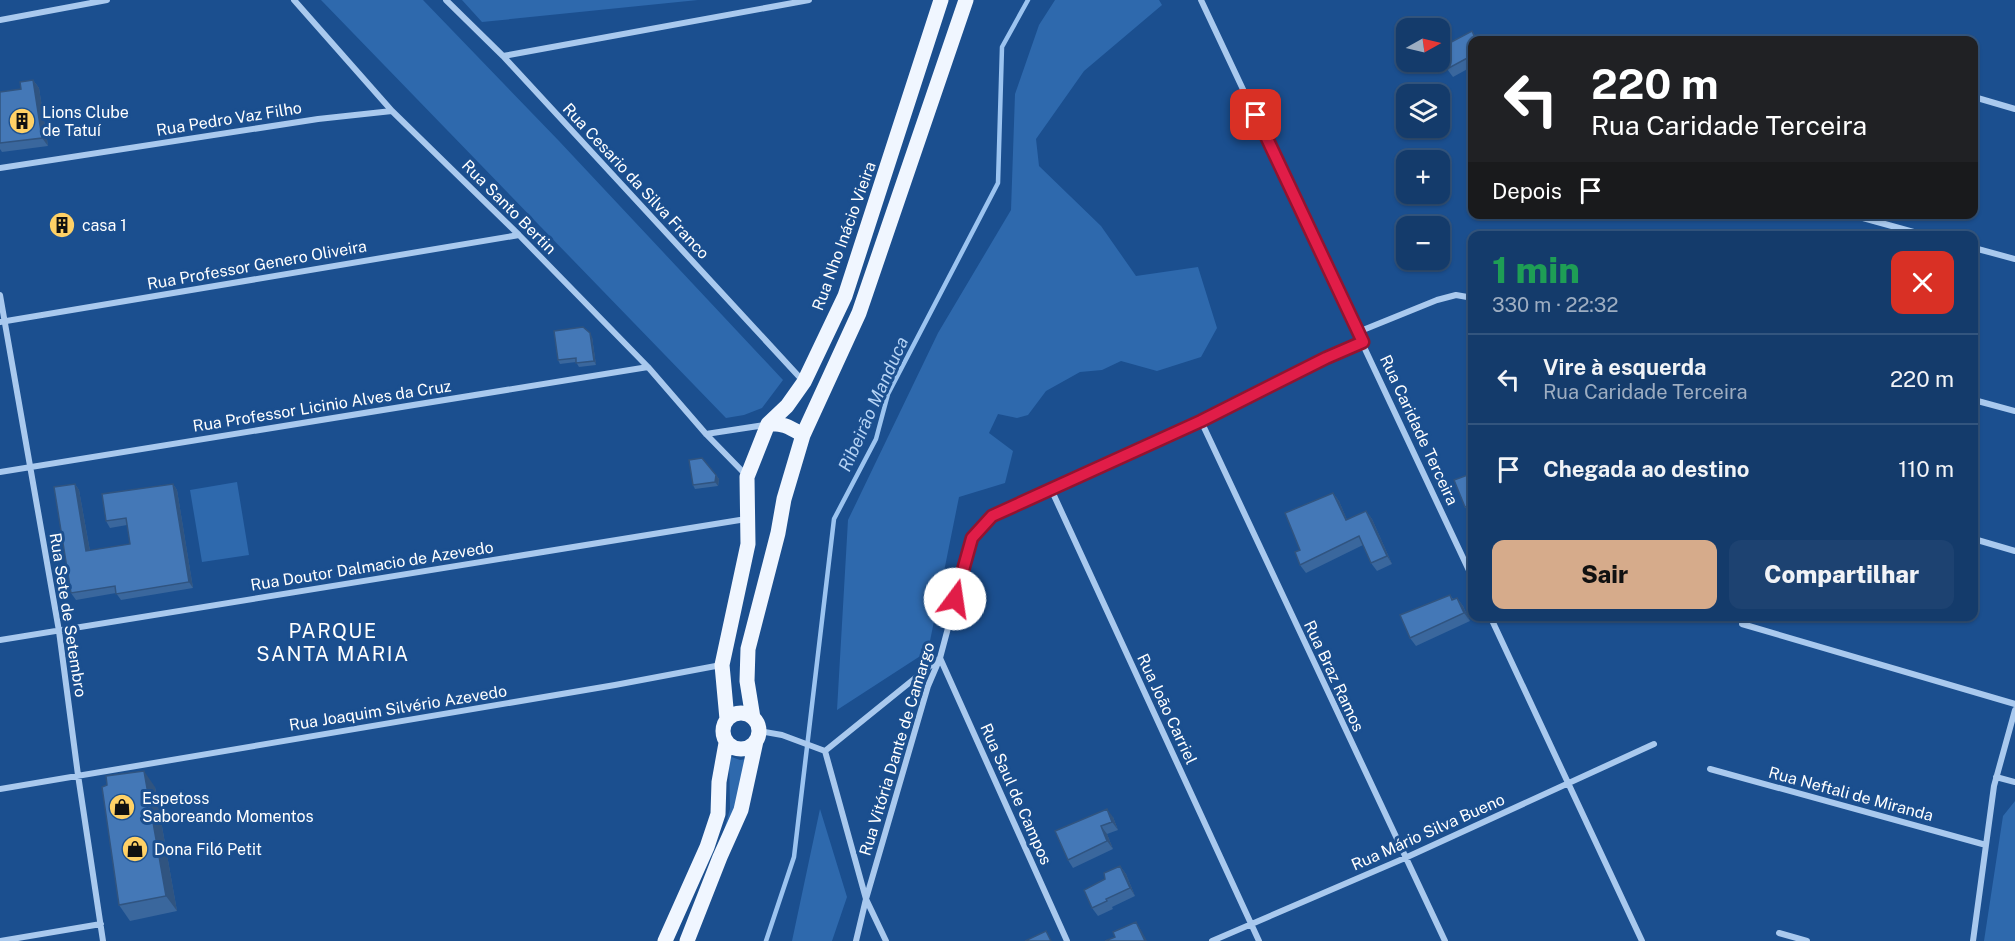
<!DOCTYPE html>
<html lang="pt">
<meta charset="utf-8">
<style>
:root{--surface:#143b6b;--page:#1d4271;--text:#f1f3f6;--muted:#9dadc1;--line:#33557e;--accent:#d6ab8b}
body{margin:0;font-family:"Public Sans",sans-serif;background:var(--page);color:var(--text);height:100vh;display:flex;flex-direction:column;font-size:22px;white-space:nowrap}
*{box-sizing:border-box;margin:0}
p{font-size:20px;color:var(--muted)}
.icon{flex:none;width:33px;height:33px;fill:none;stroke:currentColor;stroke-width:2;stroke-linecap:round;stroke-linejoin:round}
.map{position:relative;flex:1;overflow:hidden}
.sheet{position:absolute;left:1468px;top:231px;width:510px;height:390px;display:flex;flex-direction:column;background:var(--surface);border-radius:12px;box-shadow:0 2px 4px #0004,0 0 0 2px var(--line)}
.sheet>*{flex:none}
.banner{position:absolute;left:1468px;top:36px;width:510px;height:183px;border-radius:12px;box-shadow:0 2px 4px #0004,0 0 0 2px var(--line);background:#202124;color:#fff;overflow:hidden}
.needle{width:39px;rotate:82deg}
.buttons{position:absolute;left:1396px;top:18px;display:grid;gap:12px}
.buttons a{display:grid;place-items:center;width:54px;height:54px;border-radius:12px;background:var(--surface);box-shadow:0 2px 4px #0004,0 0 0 2px var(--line);font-size:30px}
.pin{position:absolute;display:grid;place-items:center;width:51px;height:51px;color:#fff;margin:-26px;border-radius:12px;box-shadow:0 3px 9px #0006}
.me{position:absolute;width:66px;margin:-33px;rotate:14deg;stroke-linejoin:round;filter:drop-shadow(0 0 4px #0008)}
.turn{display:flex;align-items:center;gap:21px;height:126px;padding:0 24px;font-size:27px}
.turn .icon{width:78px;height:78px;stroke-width:2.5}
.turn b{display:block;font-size:42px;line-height:51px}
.then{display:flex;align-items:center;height:57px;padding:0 24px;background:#0003;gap:12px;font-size:22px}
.round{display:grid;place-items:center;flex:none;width:63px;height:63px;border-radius:12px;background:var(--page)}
.overview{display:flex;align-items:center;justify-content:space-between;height:102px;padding:0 24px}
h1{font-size:36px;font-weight:800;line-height:45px;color:#1e9e55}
.button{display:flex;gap:12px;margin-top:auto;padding:12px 24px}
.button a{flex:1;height:69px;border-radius:12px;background:var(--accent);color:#111;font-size:24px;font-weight:800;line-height:69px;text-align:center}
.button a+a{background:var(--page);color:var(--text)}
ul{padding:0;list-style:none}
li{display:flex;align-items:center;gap:18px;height:90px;padding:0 24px;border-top:2px solid var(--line)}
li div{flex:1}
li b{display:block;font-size:22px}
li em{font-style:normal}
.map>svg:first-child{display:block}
.green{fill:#2e69ad}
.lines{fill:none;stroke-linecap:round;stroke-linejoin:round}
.stream{stroke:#9cc4f0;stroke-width:4.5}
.street{stroke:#a9c9ee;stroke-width:6}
.primary{stroke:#f0f6ff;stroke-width:15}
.wall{fill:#3a679d}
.shaded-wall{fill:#305480}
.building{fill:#4478b7;stroke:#305480;stroke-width:1.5}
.route-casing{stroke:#92132f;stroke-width:15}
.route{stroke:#e11d48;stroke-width:10}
.labels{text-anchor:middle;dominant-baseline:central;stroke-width:6;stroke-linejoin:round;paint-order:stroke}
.poi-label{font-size:16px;fill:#fff;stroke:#1b4f8f;text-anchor:start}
.street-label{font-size:16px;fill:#fff;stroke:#1b4f8f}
.water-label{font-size:18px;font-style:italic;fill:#b5d3f5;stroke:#1b4f8f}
.quarter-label{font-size:20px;letter-spacing:1.5px;fill:#fff;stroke:#1b4f8f}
</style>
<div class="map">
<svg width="2015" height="941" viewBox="0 0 2015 941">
<rect width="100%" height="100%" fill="#1b4f8f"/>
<path class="green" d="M321,0h102l136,141 224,239 -21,28 -18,7 -18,3z
M462,0h236l-216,22z
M1055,0h104l3,5 -78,66 -48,68 3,27 62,60 35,50 62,-9 19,61 -16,29 -44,14 -36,-10 -19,9 -22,2 -34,19 -18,24 -11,3 -19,-4 -9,19 24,18 -8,32 -46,14 -31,154 -91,59 11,-190 90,-187 73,-123 4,-116 24,-69z
M237,482l12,73 -47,7 -12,-72z
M729,756l11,4 6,-1 -10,45 -15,37 9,-32z
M2015,801v140h-31l19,-125z
M820,809l27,88 -15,44h-40z"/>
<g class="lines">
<path class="stream" d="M766,941l28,-84 40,-338 42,-80 12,-45 110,-211 4,-136 26,-47"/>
<path class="street" d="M294,0l98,111 127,124 129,132 58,67 40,41
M446,0l57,56 301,326
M1201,0l272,579
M0,20l107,-20
M503,56l306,-56
M1974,97l41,12
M0,168l318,-49 74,-8
M1863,218l65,18
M1974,248l41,11
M0,295l59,336 19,144 25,166
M0,322l519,-87
M1358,332l79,-32 19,-5 17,3
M1974,400l41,11
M1201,421l244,520
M706,434l59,-9
M0,472l648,-105
M1051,489l208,452
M1974,539l41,12
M1490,616l152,325
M1742,624l273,80
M0,640l746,-121
M759,731l23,4 43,16
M825,751l115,-93 127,283
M825,751l41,148 20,42
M1710,769l276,76
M1996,777l19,5
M0,789l615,-104 106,-20
M1779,933l28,8
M0,941l101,-17
M856,941l10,-42 62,-213 12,-28 32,-120 19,-22 210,-95 125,-63 37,-16
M1212,941l193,-83 249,-114
M1973,941l21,-155 21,-76"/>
<path class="primary" d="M768,424c14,-2 23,4 35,11
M723 731a18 18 0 1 1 36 0a18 18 0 1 1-36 0Z
M753,718l-6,-37 1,-32 30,-116 6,-34 19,-64 56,-122 107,-313
M727,719l-5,-54 26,-121 -1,-67 21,-53 19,-18 17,-24 41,-86 96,-296
M665,941l42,-94 11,-33 1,-32 7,-39
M687,941l33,-84 21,-47 15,-69"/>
</g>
<path class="wall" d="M1472,31l6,9h-5v26l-20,11 -6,-8z
M33,80l6,8 9,58 -46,6 -2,-3v-57l21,-3z
M592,337l4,28 -17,2 -3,-5 -16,2 -2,-4z
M1473,473v41l-2,2 -6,-9z
M716,475l3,4 -1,7 -23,3 -2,-4z
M75,484l4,6 11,61 40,-7 -3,-19 -17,3 -4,-7 67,-37 4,6 16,98 -72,12 -5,-7 -40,7 -5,-7z
M1333,493l6,8 8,19 19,-9 6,8 20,45 -15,7 -6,-8 -8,-18 -57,28 -6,-8v-15z
M1450,595l3,4 4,-1 6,8 7,15 -54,25 -6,-8z
M155,787l22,124 -47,10 -11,-16z
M1113,817l5,13 -11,4 6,15 -40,19 -5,-8 -13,-29z
M1120,866l6,8 9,22 -23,11 1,2 -15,7 -6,-8 13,-29z"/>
<path class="shaded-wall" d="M33,80l6,8 9,58 -6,-8z
M590,333l2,4 4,28 -2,-4z
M716,475l3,4 -1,7 -3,-4z
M75,484l4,6 12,67 -5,-6z
M173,484l4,6 16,98 -4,-6z
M1333,493l6,8 12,28 -5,-9z
M1366,511l6,8 20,45 -5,-8z
M1457,598l6,8 7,15 -6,-8z
M144,771l11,16 22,124 -11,-15z
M1107,809l6,8 5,13 -6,-8z
M1101,826l6,8 6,15 -6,-8z
M1120,866l6,8 9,22 -5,-8z
M1136,922l5,8 6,11h-2z"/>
<path class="building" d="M1472,31l4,9h-3v15l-26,14 -7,-12v-9z
M33,80l9,58 -42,5v-51l21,-3 -1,-7z
M583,327l7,6 4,28 -18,2v-5l-18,2 -4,-29z
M702,458l14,17 -1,7 -22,3 -4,-25z
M1473,473v31l-8,3 -11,-27z
M75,484l11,67 44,-7 -4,-26 -20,3 -4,-27 71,-10 16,98 -73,12 -1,-8 -44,7 -17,-106z
M1333,493l13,27 20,-9 21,45 -16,7 -12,-27 -59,29 -5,-13 5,-2 -15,-37z
M1450,595l2,5 5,-2 7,15 -54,25 -10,-23z
M144,771l22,125 -47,9 -17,-118 5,-2 -1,-9z
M1107,809l5,13 -11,4 6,15 -39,19 -13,-29z
M1120,866l10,22 -24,11 1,2 -15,7 -8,-18 21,-11 -1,-6z
M1136,922l9,19h-40l10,-4 -2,-5z
M1046,931l5,10h-26z"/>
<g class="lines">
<g class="route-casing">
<path id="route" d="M955,599l17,-61 20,-22 209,-95 125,-63 37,-16 -107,-227"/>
</g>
<use href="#route" class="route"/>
</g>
<defs>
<g id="building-disc" transform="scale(1.35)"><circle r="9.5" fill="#ffd166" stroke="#1b4f8f"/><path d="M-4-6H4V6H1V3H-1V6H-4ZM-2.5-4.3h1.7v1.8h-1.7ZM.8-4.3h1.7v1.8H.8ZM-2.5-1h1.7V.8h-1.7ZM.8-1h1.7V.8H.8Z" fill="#111"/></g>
<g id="shop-disc" transform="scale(1.35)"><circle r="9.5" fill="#ffd166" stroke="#1b4f8f"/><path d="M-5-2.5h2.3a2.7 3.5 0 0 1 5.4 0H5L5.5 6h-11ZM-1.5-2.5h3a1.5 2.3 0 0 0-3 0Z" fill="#111"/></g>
</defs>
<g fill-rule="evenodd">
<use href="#building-disc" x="22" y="121"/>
<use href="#building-disc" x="62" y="225"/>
<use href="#shop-disc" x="122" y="807"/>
<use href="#shop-disc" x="135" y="849"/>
</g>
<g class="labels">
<g class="poi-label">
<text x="42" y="112">Lions Clube<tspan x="42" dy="18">de Tatuí</tspan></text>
<text x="82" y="225">casa 1</text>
<text x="142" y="798">Espetoss<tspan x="142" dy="18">Saboreando Momentos</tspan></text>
<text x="154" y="849">Dona Filó Petit</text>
</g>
<g class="street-label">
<text transform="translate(229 119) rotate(-9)">Rua Pedro Vaz Filho</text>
<text transform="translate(636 181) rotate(47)">Rua Cesario da Silva Franco</text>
<text transform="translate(509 207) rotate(45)">Rua Santo Bertin</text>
<text transform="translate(844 236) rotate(-70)">Rua Nho Inácio Vieira</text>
<text transform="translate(257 265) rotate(-10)">Rua Professor Genero Oliveira</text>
<text transform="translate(322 406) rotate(-9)">Rua Professor Licinio Alves da Cruz</text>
<text transform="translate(1419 430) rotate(65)">Rua Caridade Terceira</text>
<text transform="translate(372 566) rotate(-9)">Rua Doutor Dalmacio de Azevedo</text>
<text transform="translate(68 615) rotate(81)">Rua Sete de Setembro</text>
<text transform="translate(1334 676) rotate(65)">Rua Braz Ramos</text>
<text transform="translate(398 708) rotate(-9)">Rua Joaquim Silvério Azevedo</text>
<text transform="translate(1167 709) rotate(65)">Rua João Carriel</text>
<text transform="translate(897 749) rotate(-73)">Rua Vitória Dante de Camargo</text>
<text transform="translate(1016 794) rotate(66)">Rua Saul de Campos</text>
<text transform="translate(1851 794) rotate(15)">Rua Neftali de Miranda</text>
<text transform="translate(1428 832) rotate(-24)">Rua Mário Silva Bueno</text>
</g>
<g class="water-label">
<text transform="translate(873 404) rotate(-66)">Ribeirão Manduca</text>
</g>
<g class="quarter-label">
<text x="333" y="631">PARQUE<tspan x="333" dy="23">SANTA MARIA</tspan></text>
</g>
</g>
</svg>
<div class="buttons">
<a><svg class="needle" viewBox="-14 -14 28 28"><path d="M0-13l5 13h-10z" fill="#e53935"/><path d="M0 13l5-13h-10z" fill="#9dadc1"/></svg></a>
<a><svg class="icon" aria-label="layers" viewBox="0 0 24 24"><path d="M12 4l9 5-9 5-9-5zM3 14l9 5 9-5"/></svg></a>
<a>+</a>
<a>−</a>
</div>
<div class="pin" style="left:1256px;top:115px;background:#d93025"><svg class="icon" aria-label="arrive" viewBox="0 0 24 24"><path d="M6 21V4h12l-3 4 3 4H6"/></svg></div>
<svg class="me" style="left:955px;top:599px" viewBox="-20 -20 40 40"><circle r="19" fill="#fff"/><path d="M0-13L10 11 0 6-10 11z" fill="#e11d48"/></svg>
<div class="banner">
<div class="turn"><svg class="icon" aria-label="left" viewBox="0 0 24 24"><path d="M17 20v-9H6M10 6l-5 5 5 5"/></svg><div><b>220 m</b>Rua Caridade Terceira</div></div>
<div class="then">Depois<svg class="icon" aria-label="arrive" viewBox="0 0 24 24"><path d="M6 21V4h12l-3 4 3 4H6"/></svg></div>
</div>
<section class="sheet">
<div class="overview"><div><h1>1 min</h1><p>330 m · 22:32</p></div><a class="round" style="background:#d93025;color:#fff"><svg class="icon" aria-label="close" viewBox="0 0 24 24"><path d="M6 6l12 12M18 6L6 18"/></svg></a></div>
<ul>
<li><svg class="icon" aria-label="left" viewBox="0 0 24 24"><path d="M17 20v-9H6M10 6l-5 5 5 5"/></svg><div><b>Vire à esquerda</b><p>Rua Caridade Terceira</p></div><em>220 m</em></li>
<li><svg class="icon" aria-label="arrive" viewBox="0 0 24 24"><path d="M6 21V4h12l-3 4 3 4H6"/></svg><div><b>Chegada ao destino</b></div><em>110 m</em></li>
</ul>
<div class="button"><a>Sair</a><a>Compartilhar</a></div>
</section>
</div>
